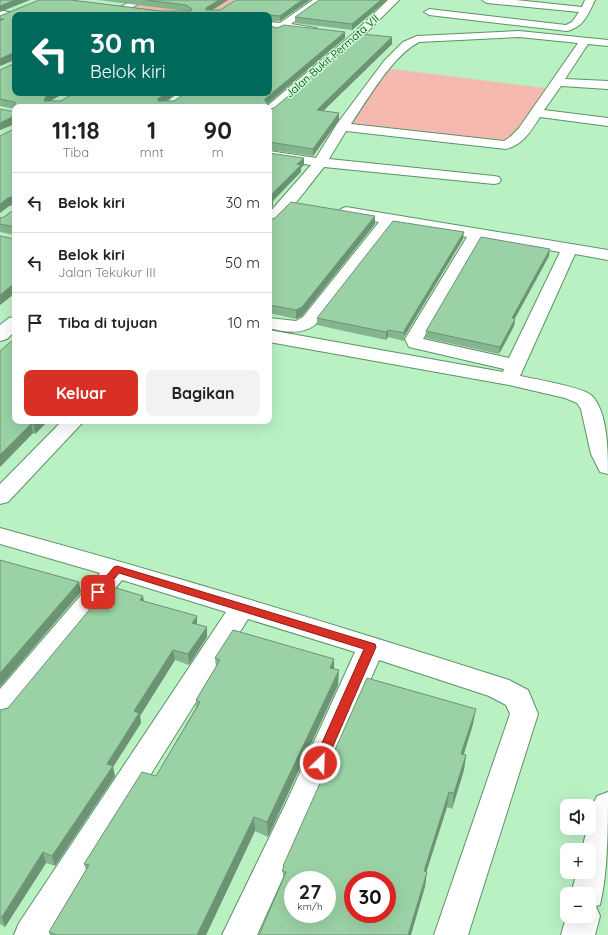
<!DOCTYPE html>
<html lang="id">
<meta charset="utf-8">
<style>
:root{--surface:#fff;--page:#f2f2f2;--text:#222;--muted:#767676;--line:#e0e0e0;--accent:#d93025}
body{margin:0;font-family:Quicksand,sans-serif;background:var(--page);color:var(--text);height:100vh;display:flex;flex-direction:column;font-size:15px;white-space:nowrap}
*{box-sizing:border-box;margin:0}
p{font-size:13px;color:var(--muted)}
.icon{flex:none;width:22px;height:22px;fill:none;stroke:currentColor;stroke-width:2;stroke-linecap:round;stroke-linejoin:round}
.map{position:relative;flex:1;overflow:hidden}
.sheet{position:absolute;left:12px;top:104px;width:260px;height:320px;display:flex;flex-direction:column;background:var(--surface);border-radius:8px;box-shadow:0 4px 16px #0002}
.sheet>*{flex:none}
.hud{position:absolute;left:12px;top:12px;width:260px;height:84px;border-radius:8px;box-shadow:0 4px 16px #0002;background:#00695c;color:#fff;overflow:hidden}
.buttons{position:absolute;left:560px;top:799px;display:grid;gap:8px}
.buttons a{display:grid;place-items:center;width:36px;height:36px;border-radius:8px;background:var(--surface);box-shadow:0 4px 16px #0002;font-size:20px}
.speed{position:absolute;left:284px;top:871px;display:flex;gap:8px;font-size:20px;font-weight:700;text-align:center}
.speed>*{display:grid;place-content:center;width:52px;height:52px;border-radius:50%;background:var(--surface);box-shadow:0 4px 16px #0002;line-height:1}
.speed small{font-size:10px;font-weight:400}
.speed .limit{border:6px solid #d22;background:#fff;color:#111}
.pin{position:absolute;display:grid;place-items:center;width:34px;height:34px;color:#fff;margin:-17px;border-radius:8px;box-shadow:0 2px 6px #0006}
.me{position:absolute;width:44px;margin:-22px;rotate:24deg;stroke-linejoin:round;filter:drop-shadow(0 0 3px #0008)}
.turn{display:flex;align-items:center;gap:14px;height:84px;padding:0 12px;font-size:18px}
.turn .icon{width:52px;height:52px;stroke-width:2.5}
.turn b{display:block;font-size:28px;line-height:34px}
.eta{display:flex;justify-content:space-evenly;align-items:center;height:68px;text-align:center}
.eta b{font-size:24px;font-weight:700;line-height:28px}
.action{display:flex;gap:8px;margin-top:auto;padding:8px 12px}
.action a{flex:1;height:46px;border-radius:8px;background:var(--accent);color:#fff;font-size:16px;font-weight:700;line-height:46px;text-align:center}
.action a+a{background:var(--page);color:var(--text)}
ul{padding:0;list-style:none}
li{display:flex;align-items:center;gap:12px;height:60px;padding:0 12px;border-top:1px solid var(--line)}
li div{flex:1}
li b{display:block;font-size:15px}
li em{font-style:normal}
.map>svg:first-child{display:block}
.green{fill:#f5b9af}
.lines{fill:none;stroke-linecap:round;stroke-linejoin:round}
.minor-casing{stroke:#5d9268;stroke-width:2}
.minor{fill:#fff;fill-rule:evenodd}
.wall{fill:#85b58e}
.shaded-wall{fill:#6c9374}
.building{fill:#9bd2a5;stroke:#6c9374;fill-rule:evenodd}
.route{fill:#d93025;stroke:#8d1f18}
.labels{text-anchor:middle;dominant-baseline:central;stroke-width:3;stroke-linejoin:round;paint-order:stroke}
.far-street-label{font-size:11px;fill:#132918;stroke:#c6fed0}
</style>
<div class="map">
<svg width="608" height="935" viewBox="0 0 608 935">
<rect width="100%" height="100%" fill="#b9f1c3"/>
<path class="green" d="M140,0h98l-26,15 -87,-7z
M384,68l161,20 -34,58 -170,-17z"/>
<g class="lines">
<g class="minor-casing">
<path id="minor" d="M133,0h12l-26,15h-13z
M313,0h11l-33,24 25,4 1,2 -1,2 -32,-2 -7,3 -4,-1 -1,-2 1,-1 -4,-1v-6l11,1z
M388,0h11l-37,37 -89,77 -4,1v-8h-3l88,-74z
M482,0h34l66,7 3,-7h10c-7,14 -11,27 -28,31l-138,-16 -5,-3 5,-3 137,16 6,-3 7,-10 -92,-9z
M0,10l12,3 1,2 -5,3 -8,-2z
M519,31l89,9v6l-20,-2 -23,35 43,2v8l-47,-3 -17,24 64,8v8l-68,-9c-9,14 -17,28 -34,32l-160,-18 -17,28 165,17 5,1 2,3 -2,3 -5,1 -170,-17c-11,13 -41,56 -55,60v-14l42,-48 -42,-6v-8l47,7 21,-34 47,-63 19,-19 14,-6zM519,37l59,6 -59,85 -9,9 -6,4 -153,-17c17,-25 41,-68 68,-82z
M178,93h14l-18,14h-14z
M346,207l262,43v10l-33,-6 -55,122c15,3 62,11 71,19 17,16 17,56 17,79l-8,-2 -9,-18 -10,-45 -4,-6 -12,-5 -56,-13 -240,-43v-12l234,42 1,-3 -95,-22 -4,-8 62,-102 -74,-13 -78,101c-14,10 -30,7 -46,3v-10l27,3 7,-4 76,-95 -38,-7 -3,-3 3,-3zM481,239l79,13 -51,106 -86,-19z
M15,317v14l-8,8 -7,2v-16l9,-7z
M62,421h22l-76,81 -8,2v-20z
M0,528c171,47 340,98 509,152l19,10 10,24 -70,221h-34l76,-221 -4,-9 -17,-9 -110,-36 -64,147 -58,128h-35l64,-132 69,-151 -107,-33 -198,316h-36l5,-12 207,-311 -104,-32 -112,137 -10,3v-31l100,-116 -100,-29z
M608,792c0,34 0,81 -8,113l-4,1 4,10 -5,19h-34l6,-21v2h22v-22h-18l6,-22h12v-22h-7l5,-22h2c0,-12 3,-22 8,-32z"/>
</g>
<use href="#minor" class="minor"/>
</g>
<path class="wall" d="M39,0h32l89,11h26l-88,-11h130l-16,10h8l16,-10h74l-30,21h-11v-6h-254v45h-1l-14,6v-50z
M387,0l-35,30 -57,-7v-6z
M273,27l4,1 68,4v6l-78,66 -252,100 -6,2 -9,7v-77l14,-7v-5l-14,6 15,-18v-3l-15,-3v-36l64,23 -14,8h11l115,-8 -11,8h9z
M392,37v7l-69,67 16,9 -26,36 -44,-6v-41l5,-1z
M15,209v84l-15,12 14,-66 1,-4 -15,-3v-14l4,-1z
M269,220l106,4 -73,92 -6,3 -27,-6z
M463,239l-59,98v4l-16,-4 -2,3 -69,-15v-7z
M549,256l-34,63 -1,7 -15,28 -74,-16 1,-7z
M15,421h33l-13,13 -2,-1 -33,34z
M143,596l1,5 53,23 10,13 -18,28 -14,-5 -35,56 1,7 -28,44 2,9 -60,90 -9,-3 -41,64 -5,-3v-214l8,-2z
M215,658l119,1v10l4,16 -70,152 -13,-6 -49,104h-156l-1,-3 37,-62 -2,-6 72,-88 40,-69v-7l20,-33z
M473,724l-9,30 2,1 -2,15 -12,39 -5,-2 -21,65 -1,15 -142,-7v-14z"/>
<path class="shaded-wall" d="M15,0h15l-30,12v-6z
M219,0h9l-22,14v-6z
M302,0h8l-30,21v-5z
M381,0h6l-35,30v-6z
M345,32v6l-80,68v-7z
M392,37v7l-75,73v-7z
M13,53l1,7 -14,6v-7z
M51,93h13l-17,10 -3,-2 2,-5z
M166,93h10l-17,13 -1,-7z
M339,113v7l-26,36v-7z
M14,116l1,8 -15,6v-7z
M304,158v7l-3,3v4l-28,29v5l-4,5v-14l28,-33z
M14,196l1,8 -6,2 -9,7v-9l8,-6z
M375,216v8l-73,92 -6,3v-9z
M464,232l-1,7 -59,98v-6z
M550,249l-1,7 -38,69 1,-7z
M15,283v10l-15,12v-10z
M515,319l-1,7 -15,28 1,-7z
M388,330v7l-2,3v-8z
M37,421h11l-13,13 -1,-10z
M31,424l2,9 -33,34v-12z
M79,582l2,10 -81,95v-14z
M143,596l1,10 -4,-6z
M197,616v10l-5,-3z
M207,627v10l-18,28 -1,-11z
M173,650l2,10 -35,56 1,7 -28,44 2,9 -60,90 -3,-10 55,-92 27,-53z
M334,659v15l-4,-6z
M339,670l-1,15 -70,152 -1,-15z
M476,709l-3,15 -14,45 2,-15z
M466,755l-2,15 -12,39 2,-16z
M449,792l-2,15 -25,79 2,-15z
M254,817l1,14 -49,104h-9z
M43,852l3,11 -41,64 -3,-10z
M427,872l-2,15 -14,48h-3z"/>
<path class="building" d="M0,0h15l-15,6z
M39,0h32l89,11h31l1,-2 -6,-4 -40,-5h73l-13,8v2h14l16,-10h66l-22,16 -11,-1h-254v39l-2,-1 -13,6v-38l4,-2h-4v-3z
M319,0h62l-29,24 -57,-7z
M269,24l4,3 4,1 7,-3 61,7 -80,67v2l2,1v5h-252v101l-1,-12 -6,2 -8,6v-68l14,-7v-13l-14,7v-14l15,3v-10l-15,-3v-29l15,-7v30h36l-5,3 -2,5h17l13,-8h92l-8,6v2h16l11,-8h84z
M361,34l31,3 -75,73 22,3 -26,36 -44,-7v-33l5,-1z
M269,153l35,5 -7,6 4,1 -32,32 4,1 -4,5z
M291,202l84,14 -73,91 -6,3 -27,-5v-85l6,-2z
M15,209v74l-15,12v-59l14,3 1,-12 -15,-3v-6l4,-1z
M393,221l71,11 -60,99 1,2 -17,-3 -2,2 -69,-14z
M481,237l69,12 -38,69 3,1 -15,28 -74,-16z
M15,338v83h22l-3,3h-3l-31,31v-104z
M0,560l79,22 -79,91z
M109,586l34,10 -3,4 57,16 -5,7 15,4 -19,27 -15,-4 -39,61 5,2 -32,51 6,2 -61,90 -9,-4 -41,65 -2,-1v-206l8,-2z
M233,630l101,29 -4,9 9,2 -72,152 -13,-5 -57,118h-140l-8,-3 40,-67 -5,-1 58,-92 14,4 44,-74 -4,-2 24,-40 -5,-2z
M367,678l109,31 -15,45 5,1 -12,38 -5,-1 -25,79 3,1 -19,63h-149l27,-63 -4,-1 2,-4 -1,-1zM293,880h34v34h-34zM353,880h34v34h-34z"/>
<path class="route" d="M117,566l258,78 1,3 -52,120 -4,1 -5,-1 -2,-4 51,-114 -245,-76 -18,22h-7l-2,-3 2,-2 20,-23z"/>
<g class="labels">
<g class="far-street-label">
<text transform="translate(332 56) rotate(-41)">Jalan Bukit Permata VII</text>
</g>
</g>
</svg>
<div class="buttons">
<a><svg class="icon" aria-label="sound" viewBox="0 0 24 24"><path d="M4 9h4l5-4v14l-5-4H4zM17 9q2 3 0 6"/></svg></a>
<a>+</a>
<a>−</a>
</div>
<div class="speed"><div>27<small>km/h</small></div><div class="limit">30</div></div>
<div class="pin" style="left:98px;top:592px;background:#d93025"><svg class="icon" aria-label="arrive" viewBox="0 0 24 24"><path d="M6 21V4h12l-3 4 3 4H6"/></svg></div>
<svg class="me" style="left:320px;top:763px" viewBox="-20 -20 40 40"><circle r="17" fill="#d93025" stroke="#fff" stroke-width="3"/><path d="M0-11L8 9 0 5-8 9z" fill="#fff"/></svg>
<div class="hud">
<div class="turn"><svg class="icon" aria-label="left" viewBox="0 0 24 24"><path d="M17 20v-9H6M10 6l-5 5 5 5"/></svg><div><b>30 m</b>Belok kiri</div></div>
</div>
<section class="sheet">
<div class="eta">
<div><b>11:18</b><p>Tiba</p></div>
<div><b>1</b><p>mnt</p></div>
<div><b>90</b><p>m</p></div>
</div>
<ul>
<li><svg class="icon" aria-label="left" viewBox="0 0 24 24"><path d="M17 20v-9H6M10 6l-5 5 5 5"/></svg><div><b>Belok kiri</b></div><em>30 m</em></li>
<li><svg class="icon" aria-label="left" viewBox="0 0 24 24"><path d="M17 20v-9H6M10 6l-5 5 5 5"/></svg><div><b>Belok kiri</b><p>Jalan Tekukur III</p></div><em>50 m</em></li>
<li><svg class="icon" aria-label="arrive" viewBox="0 0 24 24"><path d="M6 21V4h12l-3 4 3 4H6"/></svg><div><b>Tiba di tujuan</b></div><em>10 m</em></li>
</ul>
<div class="action"><a>Keluar</a><a>Bagikan</a></div>
</section>
</div>
